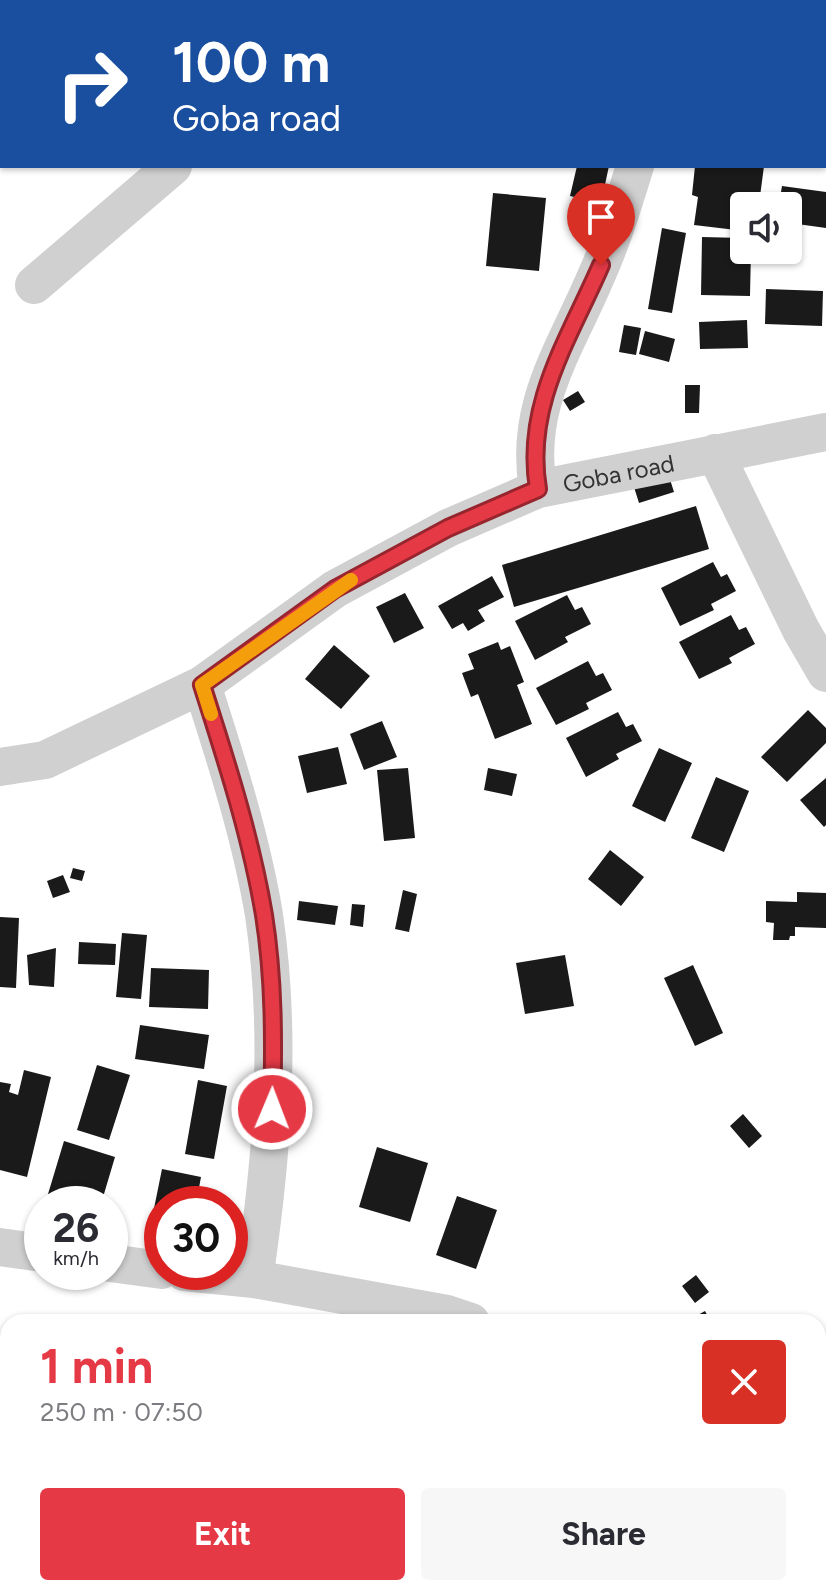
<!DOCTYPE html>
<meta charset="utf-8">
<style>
:root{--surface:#fff;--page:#f7f7f7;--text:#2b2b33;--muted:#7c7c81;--accent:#e63946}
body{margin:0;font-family:Figtree,sans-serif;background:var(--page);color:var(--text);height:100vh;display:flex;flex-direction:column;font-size:30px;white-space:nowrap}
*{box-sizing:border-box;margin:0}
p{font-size:26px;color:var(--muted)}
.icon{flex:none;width:44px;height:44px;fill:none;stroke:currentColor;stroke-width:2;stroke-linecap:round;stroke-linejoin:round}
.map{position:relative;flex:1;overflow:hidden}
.sheet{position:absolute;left:0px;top:1314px;width:826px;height:282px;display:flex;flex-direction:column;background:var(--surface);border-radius:24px 24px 0 0;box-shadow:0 2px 6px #0004}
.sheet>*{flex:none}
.guide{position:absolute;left:0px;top:0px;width:826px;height:168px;box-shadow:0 2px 6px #0004;background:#1a4fa0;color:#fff;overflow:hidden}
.fabs{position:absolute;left:730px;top:192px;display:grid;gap:16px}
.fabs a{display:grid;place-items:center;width:72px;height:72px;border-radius:8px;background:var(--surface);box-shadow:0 2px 6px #0004;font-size:40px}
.speed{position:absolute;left:24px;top:1186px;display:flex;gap:16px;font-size:40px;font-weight:700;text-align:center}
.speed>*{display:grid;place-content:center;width:104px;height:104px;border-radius:50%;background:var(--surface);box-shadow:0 2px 6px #0004;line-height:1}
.speed small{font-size:20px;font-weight:400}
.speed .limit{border:12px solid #d22;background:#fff;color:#111}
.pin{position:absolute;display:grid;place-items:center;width:68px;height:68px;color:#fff;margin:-82px -34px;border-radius:50% 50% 50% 0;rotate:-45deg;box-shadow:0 0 8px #0007}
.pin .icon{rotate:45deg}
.me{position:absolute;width:88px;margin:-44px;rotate:1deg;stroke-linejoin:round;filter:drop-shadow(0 0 6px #0008)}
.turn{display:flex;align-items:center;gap:28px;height:168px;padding:0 40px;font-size:36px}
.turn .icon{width:104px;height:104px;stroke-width:2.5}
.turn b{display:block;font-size:56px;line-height:68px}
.round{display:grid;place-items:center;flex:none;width:84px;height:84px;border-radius:8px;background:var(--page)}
.summary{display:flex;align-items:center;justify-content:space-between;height:136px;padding:0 40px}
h1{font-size:48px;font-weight:700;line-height:60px;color:var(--accent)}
.cta{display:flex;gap:16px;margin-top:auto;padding:16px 40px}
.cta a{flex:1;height:92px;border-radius:8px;background:var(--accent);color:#fff;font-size:32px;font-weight:700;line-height:92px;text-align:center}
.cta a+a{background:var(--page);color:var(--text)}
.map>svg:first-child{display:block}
.building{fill:#1a1a1a}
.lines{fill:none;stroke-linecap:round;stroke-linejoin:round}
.path{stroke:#cdcdcd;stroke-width:5;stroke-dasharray:4 4;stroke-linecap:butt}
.minor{stroke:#d0d0d0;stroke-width:38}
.route-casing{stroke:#96252e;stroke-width:20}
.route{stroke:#e63946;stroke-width:14}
.slow{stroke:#f59e0b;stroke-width:14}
.labels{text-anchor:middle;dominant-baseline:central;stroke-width:8;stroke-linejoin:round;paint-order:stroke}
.street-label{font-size:24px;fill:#333;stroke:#fff}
</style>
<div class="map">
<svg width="826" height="1595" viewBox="0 0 826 1595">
<rect width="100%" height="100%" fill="#fff"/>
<path class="building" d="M577,166h32l-8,37 -31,-7z
M695,166h69l-5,38 -19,-2 -4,28 -42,-5 4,-28 -6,-2z
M782,186l44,6v36l-36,-5 3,-17 -14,-2z
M493,193l53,5 -7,73 -53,-5z
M662,228l24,5 -14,80 -24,-4z
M702,237l42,1v12h7l-1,46 -49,-1z
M766,289l57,2 -1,35 -57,-2z
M747,320l1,28 -48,1 -1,-27z
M624,325l17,3 -5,27 -17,-3z
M645,331l30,8 -6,23 -30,-8z
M685,385h15l-1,28h-14z
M578,391l7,11 -15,9 -7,-11z
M668,473l6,19 -35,11 -6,-19z
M696,506l13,43 -195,58 -12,-42z
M713,562l8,15 6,-3 9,17 -25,13 3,6 -34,16 -19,-38z
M492,576l12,21 -26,13 7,11 -17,10 -5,-8 -11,6 -14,-23z
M405,593l19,35 -30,15 -18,-36z
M567,595l8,15 7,-3 9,17 -26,13 3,5 -33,18 -20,-39z
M731,615l8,15 7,-3 9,17 -26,14 3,5 -33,16 -20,-37z
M498,642l3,8 9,-4 14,36 -7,3 15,39 -37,15 -17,-45 -7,3 -9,-24 12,-4 -6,-15z
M334,645l36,31 -29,33 -36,-30z
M588,661l8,15 7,-3 9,17 -26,13 3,6 -33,16 -20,-37z
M808,710l18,18v15l-39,39 -26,-25z
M618,712l8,15 7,-3 9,17 -26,13 3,5 -33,18 -20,-39z
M382,721l15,36 -33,13 -14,-36z
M338,747l9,37 -40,9 -9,-37z
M659,748l33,15 -27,59 -33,-16z
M408,768l7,70 -31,3 -7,-71z
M488,768l29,6 -5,22 -28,-6z
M716,777l33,14 -25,61 -33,-14z
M826,778v47l-2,2 -24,-27z
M610,850l34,27 -23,29 -33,-27z
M73,868l12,3 -3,10 -12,-3z
M63,875l7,17 -17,6 -6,-17z
M403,890l14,4 -8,38 -14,-3z
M797,892l29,1v35l-31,-1v9h-5l-1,4h-16l1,-17 -8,-1v-21l31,1z
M299,901l39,5 -3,19 -38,-5z
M352,904l13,1 -2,22 -13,-2z
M0,917l19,1 -3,70 -16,-1z
M122,933l25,2 -6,64 -25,-2z
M79,942l37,2 -1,21 -37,-1z
M56,948l-2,39 -25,-2 -2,-30z
M565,955l9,51 -49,8 -9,-51z
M693,965l30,68 -28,13 -31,-68z
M151,968l58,2 -1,39 -59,-2z
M140,1025l69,10 -5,34 -69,-10z
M97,1065l33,10 -21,65 -32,-10z
M24,1070l27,7 -24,100 -27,-7v-88l11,2 -2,8 9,3z
M198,1080l29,6 -13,73 -29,-5z
M743,1114l19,22 -13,12 -19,-22z
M64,1141l51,16 -14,47h-56z
M377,1147l51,16 -18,59 -51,-15z
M162,1169l39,8 -5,27h-34v48l-16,-4z
M457,1196l40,14 -21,59 -40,-14z
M696,1275l13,17 -14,11 -13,-17z
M705,1311l6,11h-21l-1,-2z
M0,1424l8,1v23l-8,-1z
M97,1588h24l-2,7h-23z
M186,1588h51l-1,7h-23z
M704,1588h45l2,7h-53l-1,-3z"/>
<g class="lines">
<path class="path" d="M599,1592l1,3"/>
<g class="minor">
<path d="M534,0l4,2"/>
<path d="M311,2l2,-2"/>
<path d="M688,2l1,-2"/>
<path d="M34,285l139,-119"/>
<path d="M715,453l86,177 25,43"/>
<path d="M538,489c-14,-82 25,-136 56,-208 17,-37 29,-76 41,-115"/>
<path d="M202,685c24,75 49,152 62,230 18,122 8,243 -10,364"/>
<path id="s1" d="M0,767l45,-7 157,-75 133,-96 113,-61 90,-39 288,-57"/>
<path d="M0,1247l42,6"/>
<path d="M110,1263l52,7"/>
<path d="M184,1272l70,7 193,35 24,8"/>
<path d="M359,1595l5,-7"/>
</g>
</g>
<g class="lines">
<g class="route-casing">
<path id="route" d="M272,1109c2,-65 2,-131 -8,-194 -13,-78 -38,-155 -62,-230l133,-96 113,-61 90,-39c-14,-84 31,-150 63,-224"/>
</g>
<use href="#route" class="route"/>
<path class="slow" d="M211,714l-9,-29 149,-105"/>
</g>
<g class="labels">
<g class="street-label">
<text stroke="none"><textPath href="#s1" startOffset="692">Goba road</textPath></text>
</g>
</g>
</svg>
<div class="fabs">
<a><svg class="icon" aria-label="sound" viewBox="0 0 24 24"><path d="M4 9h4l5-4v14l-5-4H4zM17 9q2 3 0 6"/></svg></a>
</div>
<div class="speed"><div>26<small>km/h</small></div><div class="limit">30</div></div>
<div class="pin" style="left:601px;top:265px;background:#d93025"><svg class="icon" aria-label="arrive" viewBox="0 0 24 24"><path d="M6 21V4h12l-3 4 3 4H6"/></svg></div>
<svg class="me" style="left:272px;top:1109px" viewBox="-20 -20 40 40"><circle r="17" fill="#e63946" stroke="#fff" stroke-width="3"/><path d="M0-11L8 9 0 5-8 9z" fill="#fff"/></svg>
<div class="guide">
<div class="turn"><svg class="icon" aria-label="right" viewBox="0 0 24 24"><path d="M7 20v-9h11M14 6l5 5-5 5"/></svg><div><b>100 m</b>Goba road</div></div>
</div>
<section class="sheet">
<div class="summary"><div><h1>1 min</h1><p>250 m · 07:50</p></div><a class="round" style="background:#d93025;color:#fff"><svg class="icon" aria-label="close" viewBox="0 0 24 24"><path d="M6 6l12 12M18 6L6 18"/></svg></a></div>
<div class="cta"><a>Exit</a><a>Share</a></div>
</section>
</div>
